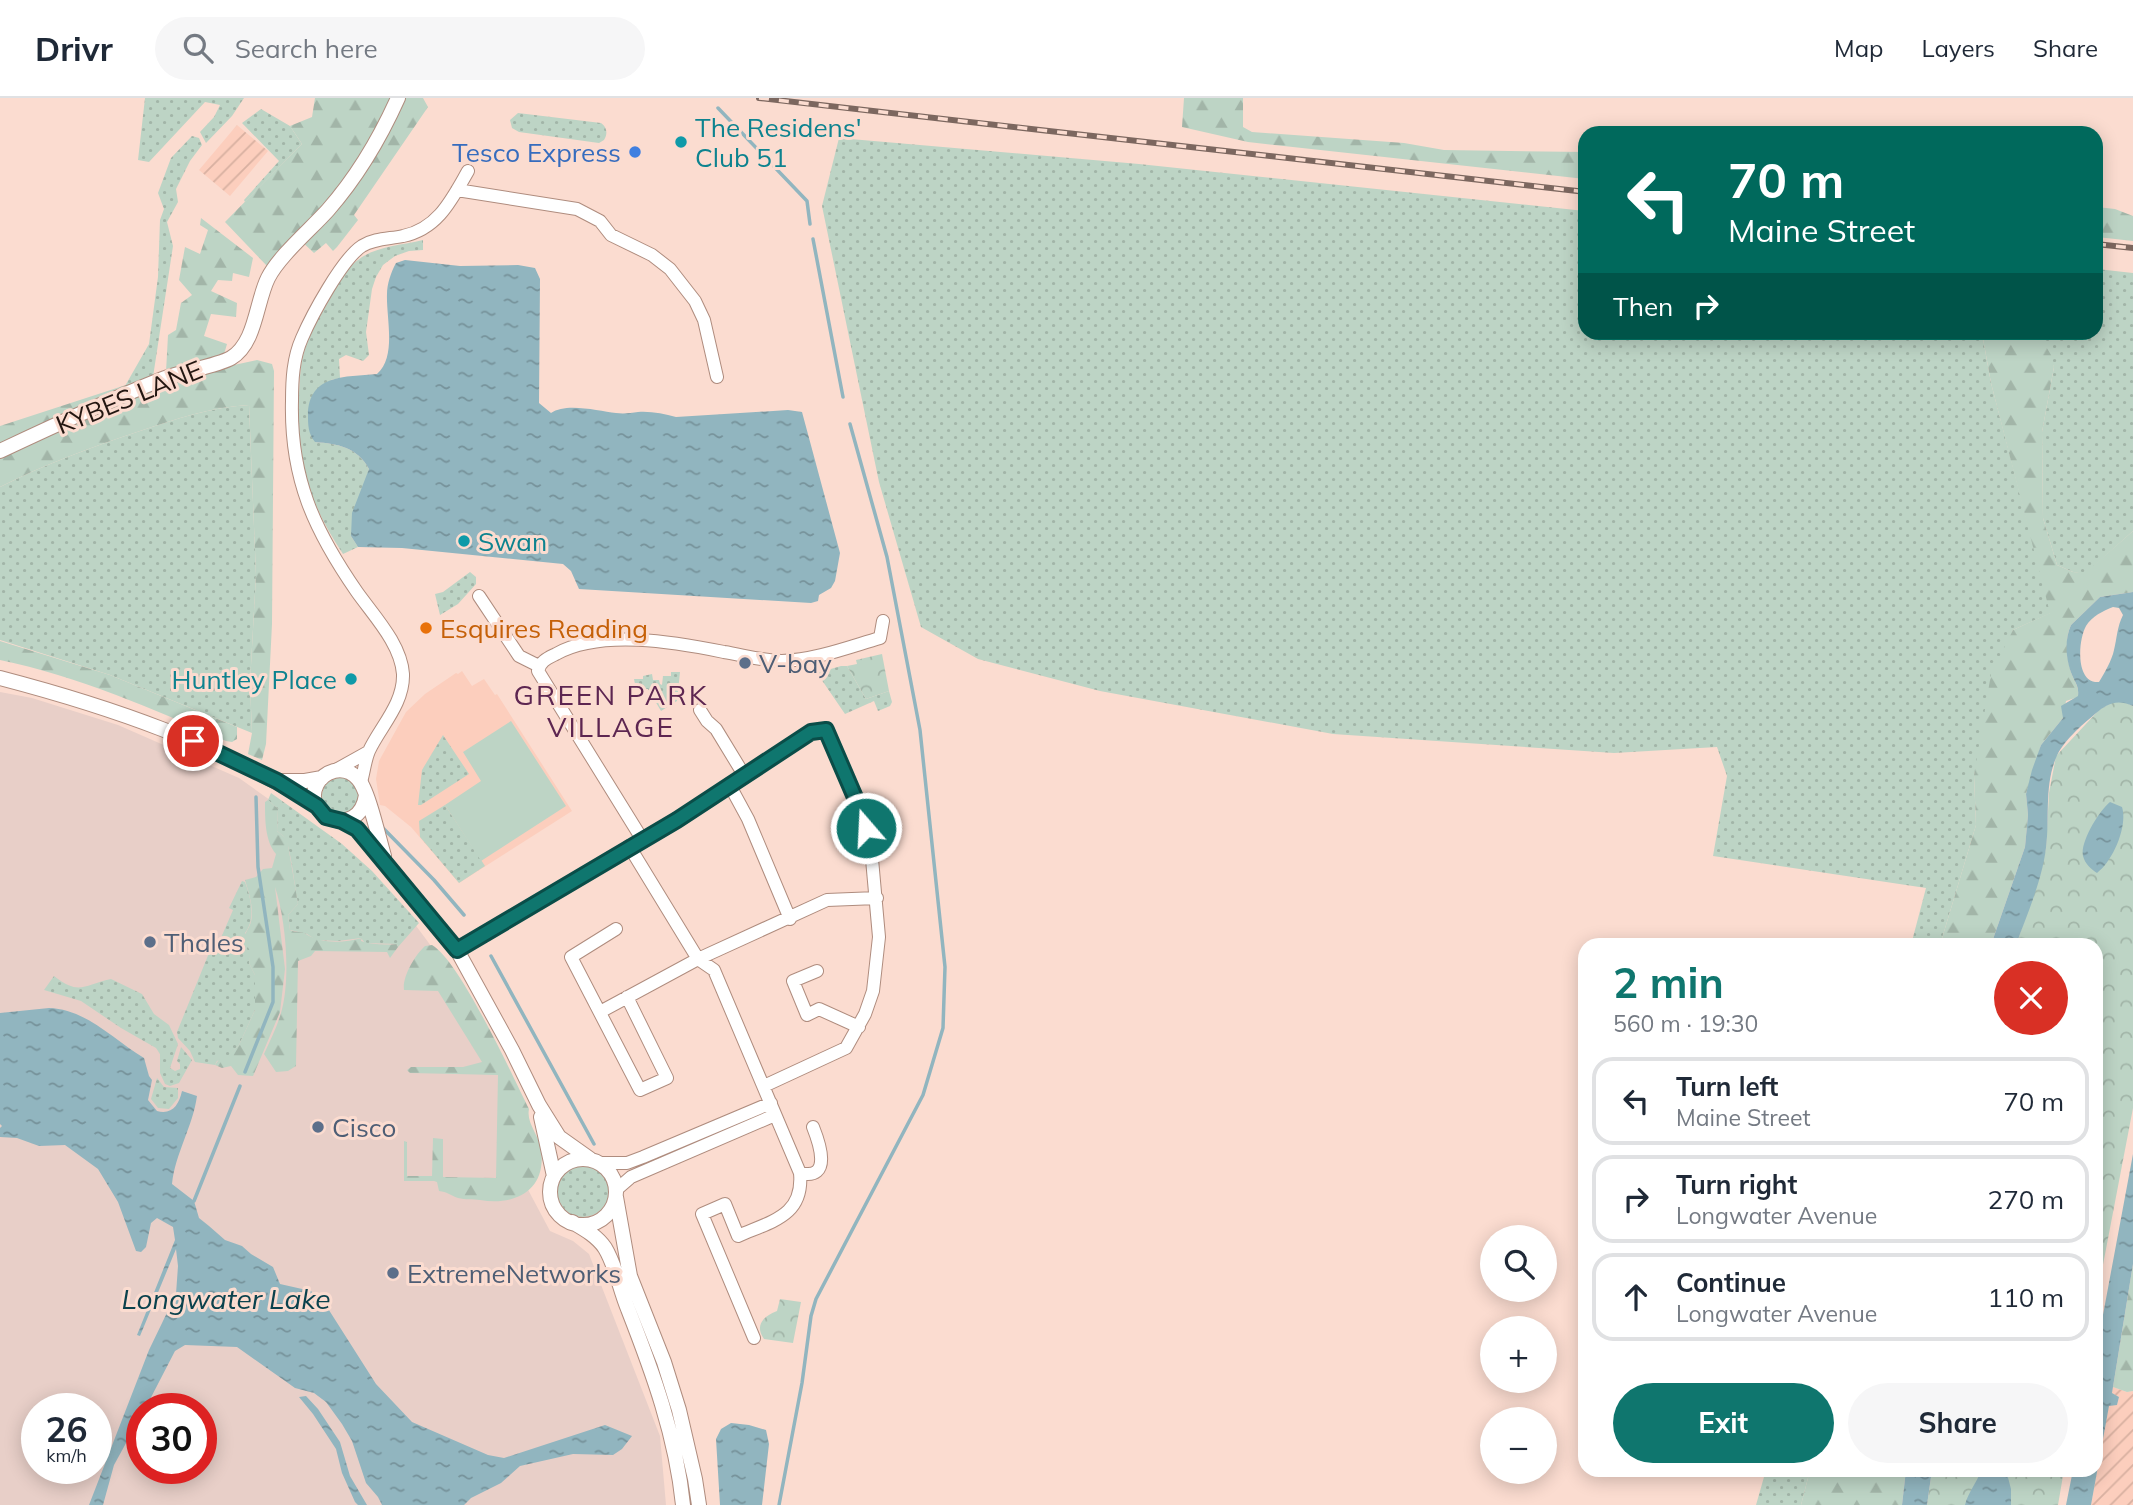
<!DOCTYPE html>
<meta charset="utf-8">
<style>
:root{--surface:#fff;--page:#f6f6f7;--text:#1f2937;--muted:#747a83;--line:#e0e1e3;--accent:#0f766e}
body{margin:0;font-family:Mulish,sans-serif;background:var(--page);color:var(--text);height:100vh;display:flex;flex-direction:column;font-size:26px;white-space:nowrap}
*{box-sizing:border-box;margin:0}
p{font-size:23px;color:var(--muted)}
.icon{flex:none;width:38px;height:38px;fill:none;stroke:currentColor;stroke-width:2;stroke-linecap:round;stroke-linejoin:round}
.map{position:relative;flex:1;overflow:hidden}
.sheet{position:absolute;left:1578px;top:840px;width:525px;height:539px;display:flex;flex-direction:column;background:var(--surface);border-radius:21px;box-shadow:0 4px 18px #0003}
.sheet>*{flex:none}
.hud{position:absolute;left:1578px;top:28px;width:525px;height:214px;border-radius:21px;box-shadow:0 4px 18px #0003;background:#00695c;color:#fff;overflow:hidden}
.controls{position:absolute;left:1480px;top:1127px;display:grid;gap:14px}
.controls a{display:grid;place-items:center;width:77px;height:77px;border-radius:50%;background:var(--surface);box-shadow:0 4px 18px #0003;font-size:35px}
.speed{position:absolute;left:21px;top:1295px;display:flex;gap:14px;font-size:35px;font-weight:700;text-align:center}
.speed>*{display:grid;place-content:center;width:91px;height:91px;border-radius:50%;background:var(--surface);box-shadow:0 4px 18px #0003;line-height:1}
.speed small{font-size:18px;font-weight:400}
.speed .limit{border:10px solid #d22;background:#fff;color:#111}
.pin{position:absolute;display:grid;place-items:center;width:60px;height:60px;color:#fff;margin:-30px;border:4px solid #fff;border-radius:50%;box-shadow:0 2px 7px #0007}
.me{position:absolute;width:77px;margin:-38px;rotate:341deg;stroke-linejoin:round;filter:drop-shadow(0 0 5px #0008)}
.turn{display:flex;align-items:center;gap:24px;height:147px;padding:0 35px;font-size:32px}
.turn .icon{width:91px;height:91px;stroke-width:2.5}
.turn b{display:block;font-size:49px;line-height:60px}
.then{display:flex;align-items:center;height:66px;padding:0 35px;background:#0003;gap:14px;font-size:26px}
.round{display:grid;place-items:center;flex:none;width:74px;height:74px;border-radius:37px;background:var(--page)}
.overview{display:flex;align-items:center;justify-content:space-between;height:119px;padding:0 35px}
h1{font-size:42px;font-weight:700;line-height:52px;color:var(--accent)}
.action{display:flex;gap:14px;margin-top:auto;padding:14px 35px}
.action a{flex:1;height:80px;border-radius:42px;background:var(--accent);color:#fff;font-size:28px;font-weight:700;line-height:80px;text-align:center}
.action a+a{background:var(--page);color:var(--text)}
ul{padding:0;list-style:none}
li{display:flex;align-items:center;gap:21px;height:88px;margin:0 14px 10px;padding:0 21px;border:4px solid var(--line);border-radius:21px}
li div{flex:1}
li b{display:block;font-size:26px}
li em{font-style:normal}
header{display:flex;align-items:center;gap:42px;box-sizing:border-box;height:98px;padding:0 35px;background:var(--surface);border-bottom:2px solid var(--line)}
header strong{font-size:33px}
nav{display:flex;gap:38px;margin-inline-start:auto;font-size:24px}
.search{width:490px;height:63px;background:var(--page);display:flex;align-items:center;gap:18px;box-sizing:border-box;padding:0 24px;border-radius:38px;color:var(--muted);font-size:26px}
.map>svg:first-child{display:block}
.commercial{fill:#e8cfc8;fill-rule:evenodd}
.industrial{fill:url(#industrial-furrows)}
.built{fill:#fccebd}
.grass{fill:url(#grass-dots)}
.forest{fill:url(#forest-firs)}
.park{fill:url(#park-crowns)}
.pitch{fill:#bdd4c5}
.water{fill:url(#water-ripples);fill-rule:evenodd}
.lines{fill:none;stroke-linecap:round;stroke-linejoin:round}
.stream{stroke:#91b5bf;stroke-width:3.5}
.minor-casing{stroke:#af8c7e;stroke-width:14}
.tertiary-casing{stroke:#af8c7e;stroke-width:16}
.minor{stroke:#fff;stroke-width:12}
.tertiary{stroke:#fff;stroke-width:14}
.rail-casing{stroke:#7c675f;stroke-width:6}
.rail{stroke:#fbdcd0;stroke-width:3.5;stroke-dasharray:10;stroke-linecap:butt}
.route-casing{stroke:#0a4d48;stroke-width:18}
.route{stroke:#0f766e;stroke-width:12}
.culture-dot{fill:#0f9aa8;stroke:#fbdcd0;stroke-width:2.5}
.shop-dot{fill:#3f7fe0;stroke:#fbdcd0;stroke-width:2.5}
.food-dot{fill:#e8710a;stroke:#fbdcd0;stroke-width:2.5}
.service-dot{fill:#5c6f8a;stroke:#fbdcd0;stroke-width:2.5}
.labels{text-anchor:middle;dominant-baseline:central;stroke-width:6;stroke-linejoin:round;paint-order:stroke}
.culture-label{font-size:26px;fill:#0d838f;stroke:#fbdcd0;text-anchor:start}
.shop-label{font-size:26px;fill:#366cbe;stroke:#fbdcd0;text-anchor:end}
.street-label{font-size:26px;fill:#231611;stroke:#fbdcd0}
.food-label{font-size:26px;fill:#c56008;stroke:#fbdcd0;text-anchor:start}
.service-label{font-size:26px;fill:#4e5e75;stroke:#fbdcd0;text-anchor:start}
.neighbourhood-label{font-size:28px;letter-spacing:2px;fill:#5d2651;stroke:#fbdcd0}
.water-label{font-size:28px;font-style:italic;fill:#0b424d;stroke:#fbdcd0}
</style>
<header>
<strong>Drivr</strong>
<div class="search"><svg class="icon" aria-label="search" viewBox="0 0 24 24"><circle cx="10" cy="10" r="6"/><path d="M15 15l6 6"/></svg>Search here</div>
<nav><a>Map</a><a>Layers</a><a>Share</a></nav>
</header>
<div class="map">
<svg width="2133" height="1407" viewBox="0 0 2133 1407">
<defs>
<pattern id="industrial-furrows" width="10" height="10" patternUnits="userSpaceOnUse" patternTransform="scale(1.75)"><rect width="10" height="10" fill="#fccebd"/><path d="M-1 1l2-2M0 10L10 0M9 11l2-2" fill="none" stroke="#d8b0a1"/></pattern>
<pattern id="grass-dots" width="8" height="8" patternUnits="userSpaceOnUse" patternTransform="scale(1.75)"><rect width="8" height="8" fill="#bdd4c5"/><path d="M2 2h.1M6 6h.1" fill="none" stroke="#a2b5a8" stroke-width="1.8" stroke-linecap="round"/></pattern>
<pattern id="forest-firs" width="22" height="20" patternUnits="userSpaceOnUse" patternTransform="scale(1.75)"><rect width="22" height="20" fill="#bdd4c5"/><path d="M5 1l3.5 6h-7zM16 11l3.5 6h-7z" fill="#a2b5a8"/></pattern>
<pattern id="park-crowns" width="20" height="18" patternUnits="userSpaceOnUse" patternTransform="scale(1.75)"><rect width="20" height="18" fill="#bdd4c5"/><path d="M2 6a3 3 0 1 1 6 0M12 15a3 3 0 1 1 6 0" fill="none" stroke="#a2b5a8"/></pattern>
<pattern id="water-ripples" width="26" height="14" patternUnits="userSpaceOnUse" patternTransform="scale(1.75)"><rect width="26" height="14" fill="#91b5bf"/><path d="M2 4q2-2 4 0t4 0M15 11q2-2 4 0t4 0" fill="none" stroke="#76929a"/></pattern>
</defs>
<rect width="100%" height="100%" fill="#fbdcd0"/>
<path class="commercial" d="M0,594l32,6 86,27 121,53 100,71 75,74 34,46 83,175 -6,40 25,47 23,10 16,13 71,182 6,69h-666zM37,1311h59v59h-59zM142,1311h59v59h-59z"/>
<path class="industrial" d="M237,27l31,26 -38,45 -31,-26z
M2113,1289l14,5 6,-1v114h-42l18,-100h8l2,-8 -7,-4z"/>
<path class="built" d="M462,573l10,15 12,-7 11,16 2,-1 75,117 -113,72 -48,-56 -26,-21 -5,-1 -4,-26 3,-18 27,-49 19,-18 31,-21 2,1z"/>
<path class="grass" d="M145,0h99l-12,18 -26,27 -6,-11 14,-15 6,-12 -15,-3 -56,60 -11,-2z
M261,11l29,17 12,18 -57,58 -1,-2 35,-39 -37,-38z
M518,15l83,10c6,4 7,11 3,17l-5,3 -80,-11 -7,-4 -2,-8z
M192,38l7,2 3,7 -12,16 -14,28 2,13 -11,20 6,24 -20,131 -28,9 24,-42 9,-67 2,-57 4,-11 -6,-16 13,-35z
M839,40l300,26 446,47 1,121 396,1 9,50 60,230 -38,17 -39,145 2,50 -36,120h-29l15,-57 -213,-32 14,-80 -10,-29 -103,6 -281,-19 -233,-43 -122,-32 -57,-32 -42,-145 -57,-276z
M423,142v10l-14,1 -14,5 -12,9 -7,12 -4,12 -6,43 3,23 -6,6 -17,-6 -7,4 1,19 -9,2 -16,62c23,2 42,5 54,27l-18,67 7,11 -15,7c-35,-52 -48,-97 -44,-160 1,-14 1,-29 5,-42 5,-17 14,-33 23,-48 9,-17 18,-36 35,-47 18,-11 40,-12 61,-17z
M2097,171l36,4v258l-48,43 -12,-2 -16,-7 -14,-47 -1,-86 12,-65 -16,-34 58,-1z
M249,307l7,170 -6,108 2,50 -142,-58 -110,-35v-153c45,-23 92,-40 140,-56 36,-12 71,-24 109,-26z
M470,474l6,5v7l-18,20 -18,11 -5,-21 8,-2z
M841,568h6l19,33 23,-8 3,11 -2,4 -12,5 -4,-10 -29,13 -28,-41z
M671,574h9l-3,29 -16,10 -13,-22h-12l-2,-10h9v-3l9,-2 1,6h6l1,4 2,1 1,-9h8z
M443,637l26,39 -48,31h-3l4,-35z
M341,678l16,6 5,18 -11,15 -22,-2c-7,-11 -10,-18 -3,-30z
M271,695l71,51 30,27 47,52 -21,24 -1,-3 -32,-1 -4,-5 -23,3 -22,-1 -9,-6 -17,-4 -2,-15 10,-11c-3,-14 -7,-56 -13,-66 -2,-3 -6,-5 -8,-7l1,-22 -10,-9z
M445,707l40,61 -26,17 -39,-46 -1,-16z
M242,783l3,1c6,16 11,37 0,51l6,18 -2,12 6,12v35l-16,35 -11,12 -11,4 -2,4 -20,-3 -5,-11 -12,-13 -1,-6 32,-79 5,1 19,-44 -4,-2z
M54,878c26,20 29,9 57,3l31,15 12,20 15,11 9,19 -8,24 5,3 5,-2v-5l-3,-3 4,-14 11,13 -13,23 -9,3 -5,-2 -5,-11v-19l-4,-6 -35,-20 -40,-27 -37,-11z
M157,980l7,9 14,1v10l-9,11 -11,-1 -7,-9z
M557 1093a26 26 0 1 1 52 0a26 26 0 1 1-52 0Z
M1766,1372h44l-9,35h-45z"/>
<path class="forest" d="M315,0h108l5,9 -74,108 4,5 -21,27 -4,4 -7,-8 -12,10 -16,-15 -31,28 -42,-44 77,-78 -12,-18 22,-9z
M1184,0h59v29l9,5 152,11 40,7 141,2v27l-337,-37 -66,-15z
M2097,109l18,2 18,7v25l-36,-4z
M201,120l52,40 -4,19 -16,-4 -1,8 -14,-1 -7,11 26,12 -1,14 -25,-3 -7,22 23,8 -7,24 37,-8 15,4 2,7 -2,253 -6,120 -4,16 -14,-6 4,-21 -2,-50 6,-108 -7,-170c-38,2 -73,14 -109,26 -48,16 -95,33 -140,56v-61l166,-54 2,-37 8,-5 5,-27 11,-8 -13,-15 6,-33 15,7 8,-24 -8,-5z
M1982,235h56l13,22 3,12 -12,65 1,86 14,47 16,7 12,1 48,-42v61l-33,5 -29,28c-7,14 -4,36 1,50 4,9 7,12 6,22l-12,4 -3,17 -22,27 -15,49 2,21 -3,32 -34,98h-51l36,-120 -2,-50 17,-101 22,-44 37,-17 -59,-230z
M0,543l110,34 127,52v12l-5,3 -6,-1c-73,-32 -148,-65 -226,-81z
M268,702l10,9 -1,22 10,8 11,65 -10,11 2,15c6,3 12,1 16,4 16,10 37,9 56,4l-1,3c11,4 25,4 36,3l1,3 -8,11 -3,-6 -72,-1 -4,5 -13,5 -2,105 -8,5 -12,1 -12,-18c6,-13 13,-27 17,-41 10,-34 5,-93 -6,-126l10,82 -5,43 -27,64 -15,-1 -7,-9 -9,2 -7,-3 5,-7 8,-2 11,-11 16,-35v-35l-6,-12 1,-12 -7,-13c2,-4 4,-7 6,-11 7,-14 0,-33 -4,-47l11,-3 7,-8 9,-1 4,-14c-11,-13 -11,-34 -11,-52z
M432,847c28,16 80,130 97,164 -3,14 10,26 12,40 6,41 -25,57 -61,51 -7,-1 -15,0 -22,-2 -8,-3 -11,-6 -19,-7l-2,-9 -3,-1h-30v-40l3,1v34h25l1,-38 10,1v38l53,1 2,-103 -88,-2 -3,-3 4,-3h52l19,-5 -44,-71 -34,-1c-2,-13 11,-35 21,-44z
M2133,1166v127l-6,1 -14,-5z
M1810,1372h96l-4,35h-101z"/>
<path class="park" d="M882,556l7,37 -23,8 -19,-33 10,-2 -1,-4z
M2122,603l11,5v402l-36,188 -1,-351h-80l24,-70 6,-27 3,-55 7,-37 43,-46 13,-8z
M780,1201l21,3 -8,41 -29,-4c-10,-14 0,-23 13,-28z
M1932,1372h132l-6,35h-131z"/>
<path class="pitch" d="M511,623l55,85 -85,55 -36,-56 36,-24 -18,-29z"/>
<path class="water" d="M405,162l55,6 58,-1 17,3 5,11 -1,124 12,10c15,-11 48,-2 65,0 8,1 15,0 22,-1 13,-1 26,2 38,5l112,-7 14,2 38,141 -5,28 -4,7 -12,7 -1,6 -7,2 -232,-14 -8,-18 -8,-7 -161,-16 -44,-1 -7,-11 1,-23 17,-44c-12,-22 -31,-25 -54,-27 -7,-9 -7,-17 -7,-27 1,-41 37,-38 69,-41 20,-18 9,-56 10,-80 0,-10 4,-22 9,-31z
M2133,494v114c-16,-7 -25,-3 -38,8 -13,11 -33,28 -39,44 -12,28 -6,61 -10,90 -4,33 -19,66 -30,97h-25l34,-98 3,-32 -2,-21 6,-24 9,-25 22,-27 -2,-12 17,-10c1,-9 -2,-12 -6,-21 -6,-14 -8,-35 -1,-50l29,-28zM2113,509l6,1 4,7c-6,12 -6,23 -9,35 -2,10 -10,24 -15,32 -24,2 -21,-42 -13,-56 6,-10 17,-15 27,-19z
M2110,704l12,5c6,19 -9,54 -25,66 -6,-4 -12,-9 -14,-17 -3,-14 16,-45 27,-54z
M49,910c37,1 65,32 95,50l5,18 3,4 -4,20 9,11c15,4 22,-6 25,-20l15,5c-4,30 -22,58 -25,88l22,17 5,17 10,8 16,14 17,6 9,8 22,13 7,17 31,7 16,16 49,77 36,38 76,33 16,3 101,-33 27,11 -10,13 -9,6 -40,-1 -53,12 -19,17 -30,15 -7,7h-82l-4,-8 -12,-14 -14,-42 -10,-17 -16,-22 -12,-9 -19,-5 -58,-41 -52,-2 -10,6 -30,58h-3v5l-28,51 -11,40h-14l60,-155 27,-56 2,-28 -2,-17 -36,87 -3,-1 38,-95 -2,-13 -16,-9 -6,5 -5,24 -5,5 -5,-1 -18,-49 -20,-33 -33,-24 -26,1 -22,-8 -17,-1v-9l2,-2 -2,-2v-111z
M2133,1056v110l-21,129 7,4 -2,8 -8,1 -18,99h-25l7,-35h23l1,-123z
M306,1298l12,13 22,33 10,34 17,29h-9l-3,-3 -13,-29 -6,-24 -23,-35 -14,-17z
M731,1325l18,2 17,5 3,14 -7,61h-42l-4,-66 5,-10z
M1906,1372h26l-5,35h-25z
M1981,1372h25l5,19v16h-46c3,-13 12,-22 16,-35z"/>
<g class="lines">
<path class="stream" d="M718,10l89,93 3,23
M813,141l30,158
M382,729l52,53 30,35
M491,858l103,188
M245,974l28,-70v-35l-15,-100 -2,-70
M194,1103l46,-115
M779,1407l23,-122 9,-67 5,-17 107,-204 20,-67 2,-61 -25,-237 -33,-173 -37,-133"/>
<g class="minor-casing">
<path id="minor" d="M457,92l120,19 23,12 11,14 41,20 18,14 25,32 9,19 13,57
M479,498l40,60 20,10
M700,612l7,11 9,8 28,46
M334,673l34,-19
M361,684c3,-10 4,-22 8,-31 11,-24 35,-47 34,-77 -2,-30 -29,-58 -46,-82 -43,-62 -67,-114 -65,-191 0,-21 1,-43 10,-63 10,-23 40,-79 60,-92 13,-8 28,-7 41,-10 35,-7 49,-37 65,-65
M729,686l19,35 42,100
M642,741l-104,-168c2,-10 10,-13 18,-17 45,-25 119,-12 168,-2 19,3 38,9 58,9 33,-1 67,-14 98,-23l3,-17
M629,748l69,113 16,11 86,203c4,43 -28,48 -62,63l-13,-32 -23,10 52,124
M616,831l-45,28 69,133 27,-12 -40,-81
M457,852l220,-131 118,-78 16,-9 15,-2 34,79 11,39 8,89 -6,54 -8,23 -19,34 -82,38
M817,873l-24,10 14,34 12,-6 40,18
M600,914l98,-53 129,-59 50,-2
M599,1065h28l16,-6 128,-54
M800,1075c33,8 19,-31 13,-46
M616,1092l15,-13 144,-62"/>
</g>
<g class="tertiary-casing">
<path id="tertiary" d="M0,353c55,-26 109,-51 165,-73 17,-6 54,-13 66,-20 25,-15 25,-56 37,-80 11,-22 43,-49 60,-68 29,-33 52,-72 70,-112
M0,580c111,29 219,66 317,128
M279,683h26l17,-3
M366,697c-7,46 -66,22 -49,-11 3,-6 10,-11 17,-13 9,-2 18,1 24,8 10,10 21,60 26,77
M342,723l15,8 100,121 55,100 27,55 20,32 31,22
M541,1019l13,59
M550 1094a33 33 0 1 1 66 0a33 33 0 1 1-66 0Z
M616,1099l14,79 34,86 15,48 16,69 4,26
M572,1124c12,7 25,14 33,26 11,18 15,42 23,61 25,64 48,127 55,196"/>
</g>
<use href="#minor" class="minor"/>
<use href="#tertiary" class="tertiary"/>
<g class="rail-casing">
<path id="rail" d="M759,0l827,94
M2096,146l37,4"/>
</g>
<use href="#rail" class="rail"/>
</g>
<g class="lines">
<g class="route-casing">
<path id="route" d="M193,643l84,40 40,25 9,11 16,4 15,8 100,121 220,-130 134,-88 15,-2 34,79 6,19"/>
</g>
<use href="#route" class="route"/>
</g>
<g class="culture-dot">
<circle cx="681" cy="44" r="7"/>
<circle cx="464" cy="443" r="7"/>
<circle cx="351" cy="581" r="7"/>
</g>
<circle class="shop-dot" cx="635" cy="54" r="7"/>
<circle class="food-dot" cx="426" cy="530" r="7"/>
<g class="service-dot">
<circle cx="745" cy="565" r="7"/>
<circle cx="150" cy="844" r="7"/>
<circle cx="318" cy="1029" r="7"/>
<circle cx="393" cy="1175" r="7"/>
</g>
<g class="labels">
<g class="culture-label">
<text x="695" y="29">The Residens'<tspan x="695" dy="30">Club 51</tspan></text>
<text x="478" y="443">Swan</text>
<text x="337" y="581" text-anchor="end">Huntley Place</text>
</g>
<g class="shop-label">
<text x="621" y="54">Tesco Express</text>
</g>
<g class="street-label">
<text transform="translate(129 299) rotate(-22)">KYBES LANE</text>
</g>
<g class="food-label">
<text x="440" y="530">Esquires Reading</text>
</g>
<g class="service-label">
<text x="759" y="565">V-bay</text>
<text x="164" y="844">Thales</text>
<text x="332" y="1029">Cisco</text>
<text x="407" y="1175">ExtremeNetworks</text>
</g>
<g class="neighbourhood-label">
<text x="611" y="596">GREEN PARK<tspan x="611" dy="32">VILLAGE</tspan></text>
</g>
<g class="water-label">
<text x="226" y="1200">Longwater Lake</text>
</g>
</g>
</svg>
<div class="controls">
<a><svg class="icon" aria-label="search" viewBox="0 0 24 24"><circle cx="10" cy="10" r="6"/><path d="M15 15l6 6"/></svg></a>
<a>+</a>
<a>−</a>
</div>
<div class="speed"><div>26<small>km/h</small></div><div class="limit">30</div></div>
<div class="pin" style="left:193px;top:643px;background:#d93025"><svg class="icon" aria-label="arrive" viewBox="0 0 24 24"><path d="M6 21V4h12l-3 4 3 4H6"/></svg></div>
<svg class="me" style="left:866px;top:730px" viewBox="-20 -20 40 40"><circle r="17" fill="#0f766e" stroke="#fff" stroke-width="3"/><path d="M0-11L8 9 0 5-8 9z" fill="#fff"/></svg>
<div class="hud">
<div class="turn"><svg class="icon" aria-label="left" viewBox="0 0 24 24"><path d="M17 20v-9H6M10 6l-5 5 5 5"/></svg><div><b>70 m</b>Maine Street</div></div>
<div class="then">Then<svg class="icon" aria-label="right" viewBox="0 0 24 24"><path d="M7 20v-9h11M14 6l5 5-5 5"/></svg></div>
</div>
<section class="sheet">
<div class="overview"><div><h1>2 min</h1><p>560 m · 19:30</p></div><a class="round" style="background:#d93025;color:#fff"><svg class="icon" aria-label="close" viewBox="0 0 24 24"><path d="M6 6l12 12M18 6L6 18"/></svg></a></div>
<ul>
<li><svg class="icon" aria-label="left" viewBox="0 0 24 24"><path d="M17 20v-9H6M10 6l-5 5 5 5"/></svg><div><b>Turn left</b><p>Maine Street</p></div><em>70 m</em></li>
<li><svg class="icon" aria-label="right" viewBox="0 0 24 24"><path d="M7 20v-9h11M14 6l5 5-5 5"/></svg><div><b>Turn right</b><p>Longwater Avenue</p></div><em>270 m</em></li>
<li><svg class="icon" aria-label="ahead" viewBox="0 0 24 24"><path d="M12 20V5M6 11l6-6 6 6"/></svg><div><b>Continue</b><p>Longwater Avenue</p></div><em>110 m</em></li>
</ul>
<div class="action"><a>Exit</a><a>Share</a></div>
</section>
</div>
